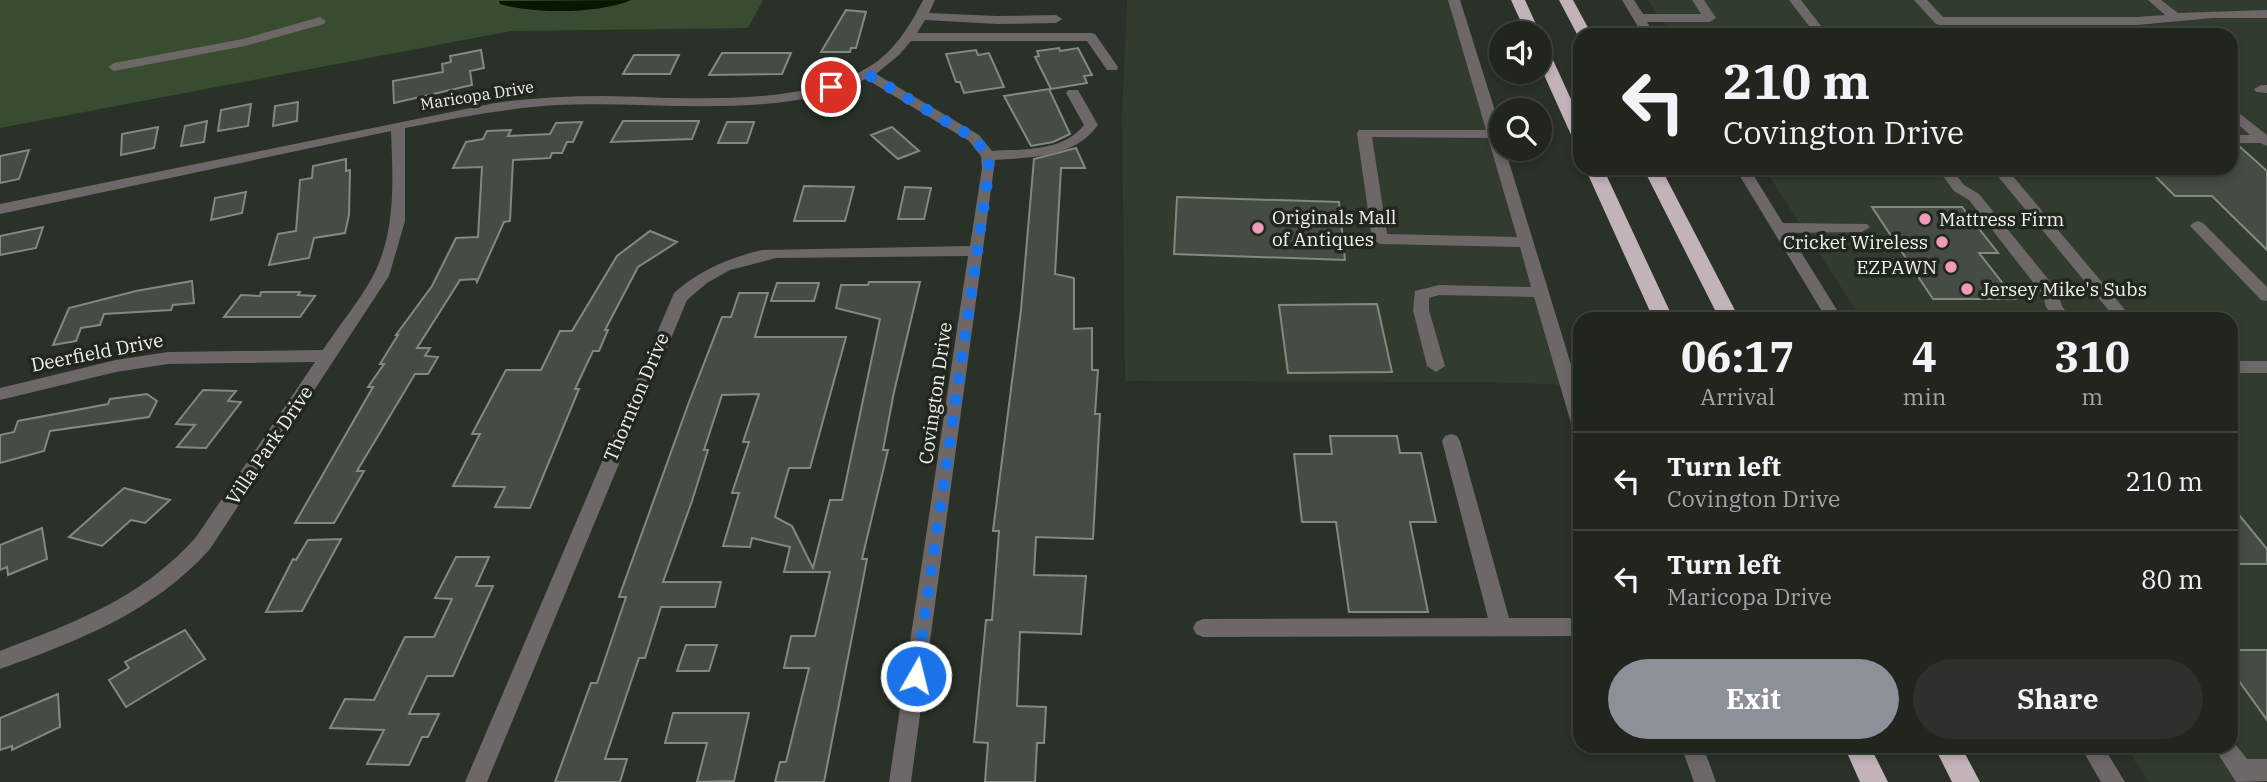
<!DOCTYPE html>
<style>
:root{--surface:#20251e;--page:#2d312b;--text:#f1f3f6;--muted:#a2a5a4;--line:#3d423c;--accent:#8c9099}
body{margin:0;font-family:"IBM Plex Serif",serif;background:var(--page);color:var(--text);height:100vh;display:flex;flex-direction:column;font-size:26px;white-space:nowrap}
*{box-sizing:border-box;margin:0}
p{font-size:23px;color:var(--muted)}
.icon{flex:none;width:38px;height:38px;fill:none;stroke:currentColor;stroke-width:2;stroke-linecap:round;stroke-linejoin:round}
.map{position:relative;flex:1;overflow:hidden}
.details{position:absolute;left:1573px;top:312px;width:665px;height:441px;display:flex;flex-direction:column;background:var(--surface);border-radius:21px;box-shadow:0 4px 10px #0003,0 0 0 2px var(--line)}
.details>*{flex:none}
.top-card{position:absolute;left:1573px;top:28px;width:665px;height:147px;border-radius:21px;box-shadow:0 4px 10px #0003,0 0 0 2px var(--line);background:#20251e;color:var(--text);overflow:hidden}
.tools{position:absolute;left:1489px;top:21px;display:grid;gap:14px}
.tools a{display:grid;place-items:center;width:63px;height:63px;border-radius:50%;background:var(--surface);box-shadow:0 4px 10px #0003,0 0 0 2px var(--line);font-size:35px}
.pin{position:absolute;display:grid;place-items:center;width:60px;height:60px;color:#fff;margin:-30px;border:4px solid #fff;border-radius:50%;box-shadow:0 2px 7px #0007}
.me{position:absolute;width:77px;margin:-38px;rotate:8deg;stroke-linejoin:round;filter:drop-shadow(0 0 5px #0008)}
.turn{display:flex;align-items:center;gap:24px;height:147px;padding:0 35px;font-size:32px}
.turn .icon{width:91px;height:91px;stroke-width:2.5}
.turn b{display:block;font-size:49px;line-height:60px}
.eta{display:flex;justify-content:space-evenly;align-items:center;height:119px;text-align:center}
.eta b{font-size:42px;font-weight:800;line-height:49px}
.primary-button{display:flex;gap:14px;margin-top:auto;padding:14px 35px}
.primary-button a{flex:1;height:80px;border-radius:42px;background:var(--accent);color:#fff;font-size:28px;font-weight:800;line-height:80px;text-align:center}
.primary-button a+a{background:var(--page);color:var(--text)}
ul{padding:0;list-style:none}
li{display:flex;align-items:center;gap:21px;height:98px;padding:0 35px;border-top:2px solid var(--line)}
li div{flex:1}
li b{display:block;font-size:26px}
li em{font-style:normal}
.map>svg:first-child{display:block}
.built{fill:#323c2e}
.green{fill:#384c30}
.water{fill:#051900}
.building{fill:#454c43;stroke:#828a7f;stroke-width:2}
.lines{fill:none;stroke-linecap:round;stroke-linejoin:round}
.minor{fill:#6d6768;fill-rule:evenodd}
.highway{fill:#c2b3b8;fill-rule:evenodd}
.route{stroke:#1a73e8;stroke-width:12;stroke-dasharray:0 21.6}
.poi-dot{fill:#ef9ab8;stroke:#21271e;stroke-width:2.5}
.labels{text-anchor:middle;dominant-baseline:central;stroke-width:7;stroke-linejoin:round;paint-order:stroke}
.far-street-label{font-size:16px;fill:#eef2ed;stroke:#21271e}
.poi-label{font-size:19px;fill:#eef2ed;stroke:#21271e;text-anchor:start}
.street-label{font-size:19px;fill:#eef2ed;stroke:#21271e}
</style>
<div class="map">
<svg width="2267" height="782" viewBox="0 0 2267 782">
<rect width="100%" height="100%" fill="#2a3128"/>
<path class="built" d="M1127,0h327l115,385 -83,-3 -361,-1 -3,-265z
M1648,0h619v782h-118l-24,-36h106v-428h-370l-97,-150h467v-133h-559z"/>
<path class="green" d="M0,0h763l-15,28 -237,3 -511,97z"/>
<path class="water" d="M631,0c-32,14 -98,14 -131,4l-1,-3z"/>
<path class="building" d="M846,10l20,2 -10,36h-5l-1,4h-29z
M1059,48l1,3 18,-3 14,27 -8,1 3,7 -36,6 -16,-32 4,-1 -2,-5z
M481,50l3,18 -14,3 2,14 -78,18 -1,-22 50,-9 -1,-8 9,-2 -1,-6z
M976,50l2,5 11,-2 15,34 -40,6 -4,-11h-4l-10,-28z
M722,53h69l-9,21 -73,1z
M634,55h45l-9,19h-47z
M1049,89l21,45 -17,8 -22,4 -27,-50z
M298,102l-1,19 -24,5 2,-20z
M251,104l-3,22 -30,5 3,-21z
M207,121l-3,21 -23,4 4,-20z
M623,121h76l-7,18 -81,3z
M582,122l-9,20h-6l-5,11h-10l-2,5 -37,2 -3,61 -6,1 -27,60 -1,-3 -16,1 -43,68h13l-5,8 13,1 -10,17h-13l-58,97h7l-30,52h-39l78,-136h-5l16,-23h-4l18,-29h-2l36,-49 24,-48 22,-1 4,-70 -29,1 13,-26 17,-3 4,-8 24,-1 -3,6 42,-2 6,-11z
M727,122h27l-7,21h-29z
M158,127l-4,21 -33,7 1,-21z
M892,127l27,24 -21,8 -27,-24z
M2231,146h8l28,25v79l-55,-54h-37l-28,-28h84z
M1076,148l9,20h-24l-6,106 19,4v51l18,-1v42h6l-3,44h5l-7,125 -57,-2 -2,38 52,1 -5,58 -61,-2 -3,74 29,1 -2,36h-7l-2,39h-50l3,-39 -14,-1 12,-122h6l7,-89h-6l28,-221 13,-151z
M29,150l-10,29 -19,4v-27z
M346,159v12l4,-1 -1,45 -4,18 -31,5 -5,20 -40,7 9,-31 18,-3 4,-51 12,-2 1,-12z
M804,186l50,1 -9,34h-51z
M905,187l26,1 -7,31h-26z
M246,192l-4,21 -31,7 4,-22z
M1177,197l162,5 6,58 -171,-6z
M1872,207h90l36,46h-19l36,46h-82z
M43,227l-7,21 -36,7v-19z
M650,231l27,11 -39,25 -33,63h3l-9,21h-6l-18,38h4l-49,119 -35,-1 10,-20 -52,-1 27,-52h-8l34,-64h35l19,-39h12l45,-75z
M192,281l2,22 -21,2 -2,5 -67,4 -4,11 -19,3 -5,13 -23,4 16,-37 67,-17z
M869,282h51l-26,110 -11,58h5l-26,109h5l-43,223h-49l5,-20h6l23,-94h-25l7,-32h24l15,-64h-46l6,-25 -38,-9 -2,9 -27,-1 16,-53h-7l17,-51h-6l16,-48 -37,1 -18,55h4l-16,51 -29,81h58l-6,25h-54l-16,51h-6l-34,101h22l-7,23h-65l36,-99h6l29,-86h-7l70,-195 33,-85h9l8,-24h29l-13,44h91l-36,131h-21l-14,49 17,9 21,42 17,-68h12l38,-181 -44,-11 5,-23h27z
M777,283h42l-5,18h-43z
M261,292h39l-2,3 17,1 -15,21h-76l17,-22 19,1z
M1377,304l15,68 -104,1 -9,-68z
M203,390l33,1 -8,10 13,1 -35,46 -29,-1 18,-22 -19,-1z
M147,394l10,7 -8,16 -99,14 -6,20 -44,12v-28l14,-3 4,-11 90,-17 2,-5z
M1330,436h67l3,17h21l15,69h-26l18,90h-79l-13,-90h-34l-8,-68h38z
M124,488l46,12 -25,23 -14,-3 -29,26 -33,-9z
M2231,505l36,44v15h-36z
M42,528l5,31 -39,16 -1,-8 -7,3v-25z
M341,539l-39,72 -36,1 27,-53 3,1 12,-20z
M456,557h33l-13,29h17l-40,90h-26l-18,38h30l-11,23h-6l-13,28 -42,-1 17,-34 -54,-2 15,-29 29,1 31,-63h29l18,-38 -17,-1z
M185,630l20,29 -79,48 -17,-27 20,-12 -4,-6z
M686,645h31l-8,26h-32z
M2231,650h36v70l-36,-50z
M58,694l2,33 -48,23v-4l-12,4v-32z
M673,713h76l-15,68 -37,1 10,-39h-42z"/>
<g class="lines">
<path class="minor" d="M923,0h12l-6,13 68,3 59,-1 6,4 -6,4 -59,1 -72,-4 -8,13h174l4,1 23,33 -1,3h-10l-20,-29h-176l-12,14 -23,19 103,61 13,16c31,-2 71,1 92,-26l-18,-32 2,-3h10l20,35c-24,33 -65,32 -103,35l-84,622h-22l79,-526 -192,2 -46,12 -23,13 -20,17 -200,482h-22l209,-489c26,-23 54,-35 88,-43l208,-4 12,-78 -1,-12 -12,-15 -103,-62c-90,43 -211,21 -308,26 -51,3 -102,13 -153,23v93l-16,55 -179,273c-56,63 -132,92 -210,120v-18c75,-29 141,-52 196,-114l119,-175 -147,2 -52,8 -116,28v-12l116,-28 52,-8 155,-2c16,-25 37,-49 51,-76 22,-44 19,-94 17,-143l-391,83v-10l495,-101c35,-5 71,-7 107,-7 79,1 211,14 277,-36 20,-16 33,-38 44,-60z
M1448,0h12l42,133v16h3l75,245v35l-6,-1 -3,-5 -37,-126 -95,-2 -10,3v12l16,56 -9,6 -9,-6 -14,-56 2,-19 24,-6 92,2 -11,-40 -140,-3 -8,-5 -15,-106 2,-3h127zM1372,137l116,1 29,99 -130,-3z
M1622,0h12l9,14h58l-9,-14h12l12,18 -6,4h-63l8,13h-12z
M1789,0h12l27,35h-12z
M1914,0h13l16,17h194l28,-2 -17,-15h13l17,13 89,-3v8h-55l-75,7h-197l-4,-1z
M320,17l6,4 -2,3 -79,22 -131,25 -6,-4 6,-4 129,-24z
M2261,85h6v8l-11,-1 -2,-3z
M2231,107l36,28v11l-7,-3h-29v-8h19l-19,-17z
M1735,168h14l34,55 84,1 3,3 -8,5 -73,1 53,85h-16z
M1937,168h14l13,17 15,9 78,96 5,16 9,12h-17l-8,-11 -3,-12 -74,-95 -15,-9z
M1991,168h15l126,150h-17z
M2198,221l5,2 64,64v14l-6,-1 -68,-71 -3,-3 3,-3z
M2231,361h36v12h-36z
M1451,434l6,2 3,5 49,177h71v18l-377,1 -7,-3 -3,-6 3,-6 7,-3 285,-1 -46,-177 3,-5z
M2231,739l16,20h20v22l-31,1 -23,-36h18z
M1681,746h22l13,36h-22z
M2080,746h23l22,36h-24z"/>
<path class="highway" d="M1511,0h14l15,33v1l-14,-1z
M1559,0h14l19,35h-12l-1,3z
M1540,44l8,5 32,70v23l-8,-5 -32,-71z
M1585,168h18l70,150h-20z
M1643,168h18l78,150h-20z
M1844,746h26l18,36h-28z
M1934,746h27l19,36h-28z"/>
</g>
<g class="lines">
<path class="route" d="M831,87l36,-13 107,64 14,18 1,13 -73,507"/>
</g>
<g class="poi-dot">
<circle cx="1925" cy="219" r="7"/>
<circle cx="1258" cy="228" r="7"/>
<circle cx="1942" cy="242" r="7"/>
<circle cx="1951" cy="267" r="7"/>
<circle cx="1967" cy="289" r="7"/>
</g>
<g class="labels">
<g class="far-street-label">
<text transform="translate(477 95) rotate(-9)">Maricopa Drive</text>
</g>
<g class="poi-label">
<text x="1272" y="217">Originals Mall<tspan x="1272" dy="22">of Antiques</tspan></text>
<text x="1939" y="219">Mattress Firm</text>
<text x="1928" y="242" text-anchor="end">Cricket Wireless</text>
<text x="1937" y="267" text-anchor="end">EZPAWN</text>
<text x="1981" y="289">Jersey Mike's Subs</text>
</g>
<g class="street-label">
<text transform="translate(97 352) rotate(-11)">Deerfield Drive</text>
<text transform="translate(935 393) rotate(-82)">Covington Drive</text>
<text transform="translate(636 397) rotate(-67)">Thornton Drive</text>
<text transform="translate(269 445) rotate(-56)">Villa Park Drive</text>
</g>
</g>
</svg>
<div class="tools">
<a><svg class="icon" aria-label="sound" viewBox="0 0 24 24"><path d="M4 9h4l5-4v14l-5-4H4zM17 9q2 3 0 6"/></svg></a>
<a><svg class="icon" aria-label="search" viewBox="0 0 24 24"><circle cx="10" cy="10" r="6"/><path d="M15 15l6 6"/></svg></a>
</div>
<div class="pin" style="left:831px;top:87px;background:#d93025"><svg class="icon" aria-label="arrive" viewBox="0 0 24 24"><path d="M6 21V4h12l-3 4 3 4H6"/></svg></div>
<svg class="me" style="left:916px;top:676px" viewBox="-20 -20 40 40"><circle r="17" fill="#1a73e8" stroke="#fff" stroke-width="3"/><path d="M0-11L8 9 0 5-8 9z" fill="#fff"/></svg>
<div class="top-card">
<div class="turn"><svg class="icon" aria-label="left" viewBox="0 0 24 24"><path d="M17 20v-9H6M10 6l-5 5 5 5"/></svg><div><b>210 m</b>Covington Drive</div></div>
</div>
<section class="details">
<div class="eta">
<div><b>06:17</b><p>Arrival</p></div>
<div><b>4</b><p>min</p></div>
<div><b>310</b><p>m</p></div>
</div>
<ul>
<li><svg class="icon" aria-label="left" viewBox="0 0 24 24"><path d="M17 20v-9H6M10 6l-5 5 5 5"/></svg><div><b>Turn left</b><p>Covington Drive</p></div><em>210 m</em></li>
<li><svg class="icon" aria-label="left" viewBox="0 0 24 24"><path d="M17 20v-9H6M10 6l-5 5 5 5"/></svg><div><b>Turn left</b><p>Maricopa Drive</p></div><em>80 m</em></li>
</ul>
<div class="primary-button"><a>Exit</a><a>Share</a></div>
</section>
</div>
